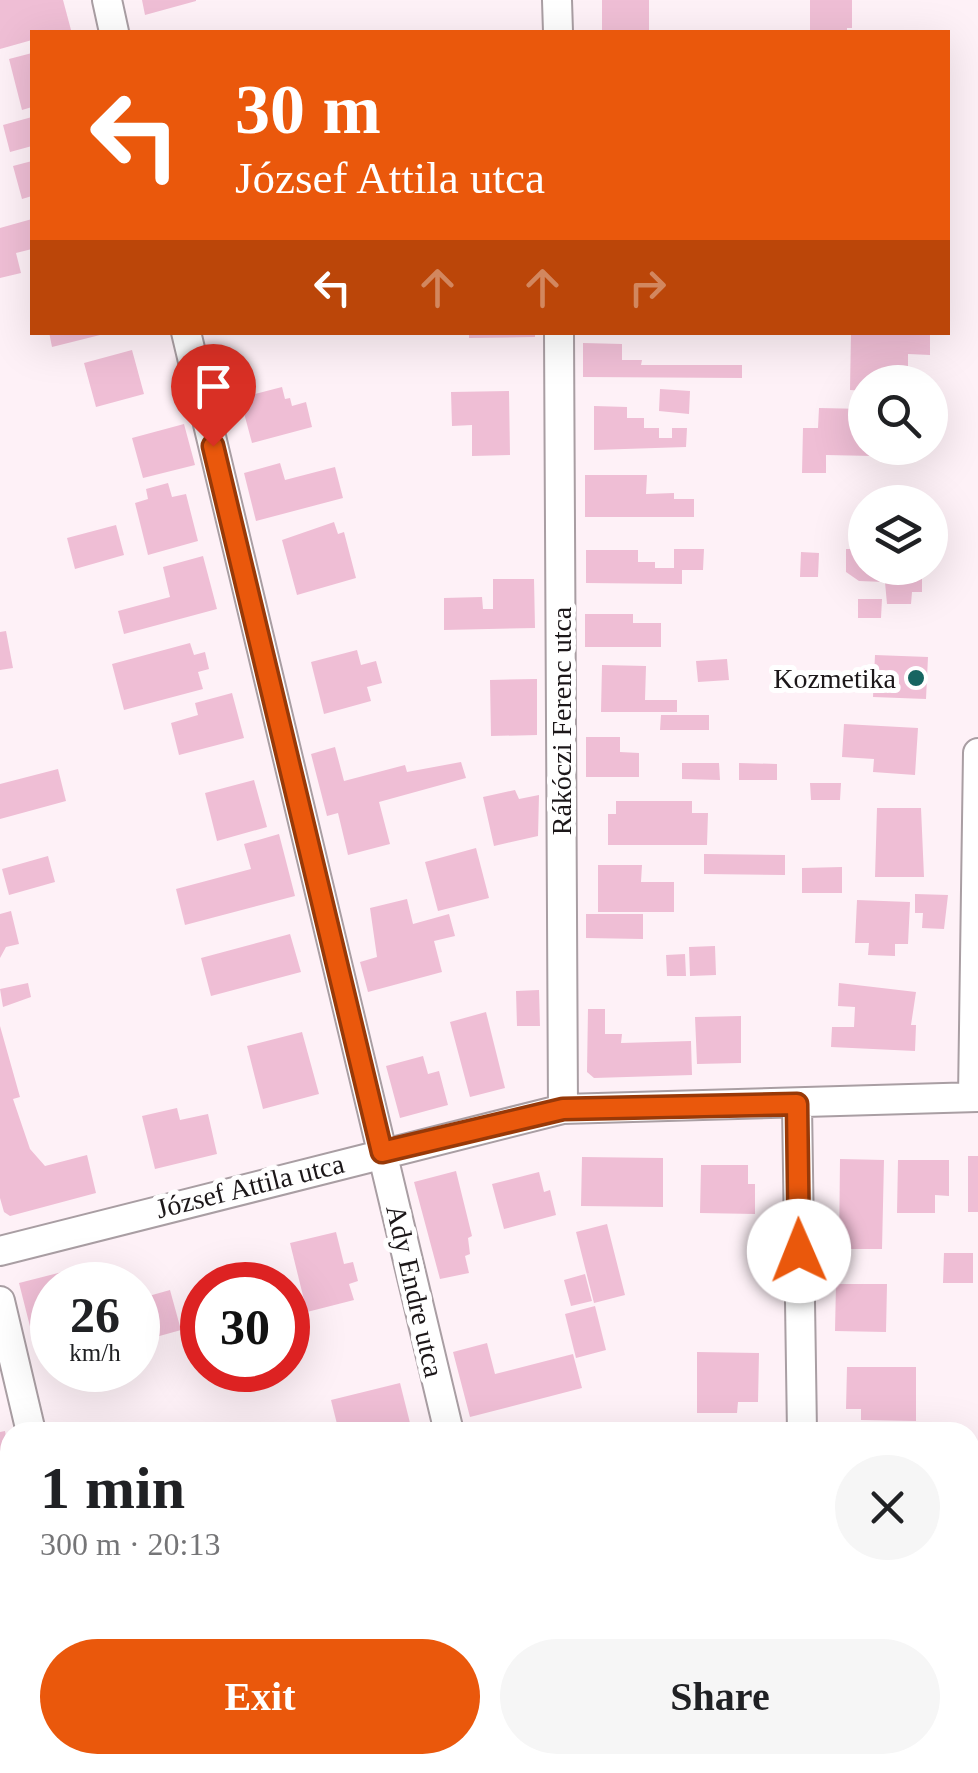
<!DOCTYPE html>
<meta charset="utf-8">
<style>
:root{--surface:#fff;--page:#f6f6f6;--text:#202124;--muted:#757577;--accent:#ea580c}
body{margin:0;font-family:Georgia,serif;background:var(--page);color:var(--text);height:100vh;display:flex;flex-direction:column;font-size:38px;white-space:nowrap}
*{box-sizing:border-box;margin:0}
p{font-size:32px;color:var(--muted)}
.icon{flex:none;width:55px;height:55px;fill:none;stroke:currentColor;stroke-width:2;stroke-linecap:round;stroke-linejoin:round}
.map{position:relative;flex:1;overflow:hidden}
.details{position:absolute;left:0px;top:1422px;width:980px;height:352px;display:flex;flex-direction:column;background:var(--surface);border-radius:30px 30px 0 0;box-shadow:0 10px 40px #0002}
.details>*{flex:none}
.hud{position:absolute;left:30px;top:30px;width:920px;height:305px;border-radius:0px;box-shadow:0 10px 40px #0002;background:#ea580c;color:#fff;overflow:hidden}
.fabs{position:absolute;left:848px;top:365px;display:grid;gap:20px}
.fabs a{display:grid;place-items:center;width:100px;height:100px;border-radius:50%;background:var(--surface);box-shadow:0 10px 40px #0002;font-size:50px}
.speed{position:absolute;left:30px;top:1262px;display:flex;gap:20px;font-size:50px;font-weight:700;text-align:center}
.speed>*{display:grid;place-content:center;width:130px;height:130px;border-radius:50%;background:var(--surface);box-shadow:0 10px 40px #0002;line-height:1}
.speed small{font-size:25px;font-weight:400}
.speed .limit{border:15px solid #d22;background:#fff;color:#111}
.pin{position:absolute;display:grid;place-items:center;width:85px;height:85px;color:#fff;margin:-102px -42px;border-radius:50% 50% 50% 0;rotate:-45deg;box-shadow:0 0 10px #0007}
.pin .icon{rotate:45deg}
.me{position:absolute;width:110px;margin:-55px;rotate:359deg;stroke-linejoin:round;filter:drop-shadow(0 0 8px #0008)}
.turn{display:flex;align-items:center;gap:35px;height:210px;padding:0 40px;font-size:45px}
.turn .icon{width:130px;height:130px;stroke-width:2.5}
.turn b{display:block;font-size:70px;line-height:85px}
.lanes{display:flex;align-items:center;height:95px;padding:0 40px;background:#0003;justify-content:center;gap:50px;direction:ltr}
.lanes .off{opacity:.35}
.round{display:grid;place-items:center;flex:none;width:105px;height:105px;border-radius:52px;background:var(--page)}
.headline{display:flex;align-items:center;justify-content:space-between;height:170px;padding:0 40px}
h1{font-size:60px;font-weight:700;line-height:75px}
.action{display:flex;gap:20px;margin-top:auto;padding:20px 40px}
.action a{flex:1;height:115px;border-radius:60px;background:var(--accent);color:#fff;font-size:40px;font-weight:700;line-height:115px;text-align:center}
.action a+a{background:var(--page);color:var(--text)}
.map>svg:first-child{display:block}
.building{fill:#efbed5}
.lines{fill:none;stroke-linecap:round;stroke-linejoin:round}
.street-casing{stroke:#a99ea3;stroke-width:32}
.street{stroke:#fff;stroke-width:28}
.route-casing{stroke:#983908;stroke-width:25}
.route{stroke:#ea580c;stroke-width:18}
.poi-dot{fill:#176561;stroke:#fff;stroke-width:4}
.labels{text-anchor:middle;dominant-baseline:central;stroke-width:10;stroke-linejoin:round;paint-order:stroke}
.poi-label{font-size:28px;fill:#1c1719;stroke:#fff;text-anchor:end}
.street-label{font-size:28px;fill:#1c1719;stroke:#fff}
</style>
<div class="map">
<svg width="978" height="1773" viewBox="0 0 978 1773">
<rect width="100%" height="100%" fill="#fef1f7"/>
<path class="building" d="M0,0h63l8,30 -39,2v8l-32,9z
M142,0h54v1l-51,14z
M602,0h47v32h-47z
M810,0h42v28h-5v4h-37z
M32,53v54l-10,3 -13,-51z
M32,117v29l-22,6 -7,-27z
M32,161v35l-10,3 -9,-33z
M32,219v30l-16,4 5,20 -21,5v-50z
M49,332h55v2l-52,13z
M469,332h66v5l-66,1z
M851,332h79v23l-22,-1v18h-17v10h-26v9l-15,-1z
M583,343l39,1v16h20l-1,5h101v13l-159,-1z
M132,350l12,44 -48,13 -12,-44z
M282,387l3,12 5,-1 2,8 14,-4 6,25 -60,16 -12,-45z
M660,389l30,2 -1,23 -30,-3z
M509,391l1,64 -38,1v-31l-20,1 -1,-34z
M930,392h8l-1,32h-7z
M594,406l33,1v11h17v10h15v10h13v-10h15l-1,19 -92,3z
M819,408l46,1v39h8v8l-47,-1v18h-24l1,-45h15z
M184,424l11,41 -52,13 -11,-40z
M280,463l5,17 50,-13 8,31 -87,23 -12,-48z
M585,475h62l-1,19 28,-1v6h20v18h-109z
M168,483l4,14 14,-3 12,47 -50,14 -13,-52 13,-4 -2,-10z
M334,522l4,12 6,-2 12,46 -59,17 -15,-55z
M116,525l8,30 -49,14 -8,-31z
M674,549h30l-1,21h-21v14l-96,-1v-33h52v12h17v6h19z
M846,549h19v19h57v24h-10l-1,12h-24l-2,-22 -26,-1 -13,-9z
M801,552l18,1 -1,24h-18z
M203,556l14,53 -93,25 -6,-23 52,-14 -7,-30z
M493,579h41l1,49 -91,2v-32l38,-1 1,12h10z
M858,599h24l-1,19h-23z
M585,614h48v9h28v24h-76z
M6,631l7,37 -13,2v-38z
M190,643l4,12 11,-3 4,17 -11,3 5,17 -79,21 -12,-46z
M357,650l4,15 15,-4 6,22 -15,4 4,14 -47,13 -13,-52z
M875,655l53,2 -2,42 -53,-2z
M727,659l2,21 -31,2 -2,-21z
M602,665l44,1 -1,34h32v12h-76z
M537,679v56l-46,1 -1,-56z
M232,693l12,45 -65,17 -8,-32 27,-8 -3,-12z
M661,715h48v15h-49z
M844,724l74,4 -3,47 -42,-3 1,-13 -32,-2z
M586,737h34v15l19,1v24h-53z
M335,747l9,34 61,-16 2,7 54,-10 5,16 -87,24 11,42 -42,11 -10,-42 -11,3 -16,-62z
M682,763h37l1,17 -38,-1z
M739,763l38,1v16h-38z
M58,769l8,32 -66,18v-35z
M254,780l13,47 -50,14 -12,-48z
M810,783h31l-1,17h-29z
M515,790l4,9 20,-4 -1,41 -44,10 -11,-49z
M616,801h76v12h16l-1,32h-99v-31h8z
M877,808h44l3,69h-49z
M279,834l16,62 -110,29 -9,-36 75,-20 -7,-25z
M476,848l13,50 -51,13 -13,-49z
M704,854l81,1v20l-81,-1z
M48,856l7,26 -46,13 -7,-26z
M598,865h44l-1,17h33v30h-76z
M842,867v26h-40v-25z
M915,894l33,1 -4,34 -22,-1 1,-15h-8z
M407,899l6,25 36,-10 6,22 -21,5 8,31 -74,20 -8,-30 17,-5 -7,-49z
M857,900l53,2 -2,42h-13v12l-27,-1 1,-12h-14z
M11,911l8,33 -13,3 -6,11v-44z
M586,914h57v25l-57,-1z
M290,934l11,38 -90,24 -10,-38z
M715,946l1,29 -26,1 -1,-29z
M685,954l1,22h-19l-1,-21z
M28,983l3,14 -28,10 -3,-18z
M839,983l77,9 -5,33h5l-1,26 -84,-4 1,-20h22l1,-20 -17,-1z
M539,990l1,36h-23l-1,-35z
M588,1009h17v25h17l-1,9 70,-2 1,34 -98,3 -7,-6z
M486,1012l19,76 -35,9 -20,-75z
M741,1016v47l-44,1 -2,-47z
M0,1026l20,71 -7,2 17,50 15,17 42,-11 9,38 -86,23 -6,-4 -4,-14z
M302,1032l17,62 -56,15 -16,-63z
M423,1056l5,18 11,-3 9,34 -48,13 -14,-52z
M177,1108l3,12 28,-6 9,40 -62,15 -13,-53z
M968,1156h10v56h-10z
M582,1157l81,1v49l-82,-1z
M840,1159l44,1 -2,89h-43z
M898,1160h51v36l-14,-1v18h-38z
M701,1165h47v19h7v30l-55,-1z
M456,1171l16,65 -4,2 2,16 -5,2 4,17 -29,6 -26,-97z
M539,1172l5,20 6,-2 6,25 -52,14 -12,-45z
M607,1224l18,71 -31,8 -18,-71z
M336,1232l8,32 9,-2 5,19 -9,3 5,16 -47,12 -17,-69z
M944,1253h29v30h-30z
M70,1270l4,15h-22v69l-14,4 -19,-75z
M585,1274l7,27 -21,5 -7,-26z
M836,1284h51l-1,48 -51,-1z
M170,1290l11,40 -43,12v-43z
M595,1306l11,44 -30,8 -11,-44z
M487,1343l8,31 78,-20 9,34 -112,29 -17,-65z
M697,1352l62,1 -1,49h-20l-1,11h-40z
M847,1367h69v54l-55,-1v-11h-15z
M227,1370h57l2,6 -54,14z
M400,1383l12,48 -73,1 -8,-32z
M5,1431l5,28 -10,3v-30z
M10,1501v36l-10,3v-36z
M10,1564v49l-10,2v-48z
M10,1654v36l-10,2v-36z
M970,1725h8v48h-32l1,-8h23z
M10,1741v24l12,1 -22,6v-28z
M157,1765h43l1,5 32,-5 2,8h-76z
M467,1765h38l2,8h-60z
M556,1765h40l1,1 -39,7z
M720,1765h43l1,8h-43z
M850,1765h59v8h-60z"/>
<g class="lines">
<g class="street-casing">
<path id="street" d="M107,0l7,32
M557,0l1,32
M186,332l263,1100
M559,332l4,777
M973,1097l5,-344
M797,1105l5,327
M0,1251l563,-142 415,-12
M0,1301l31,131
M111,1765l2,8
M529,1765l1,8
M808,1765v8"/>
</g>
<use href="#street" class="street"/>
</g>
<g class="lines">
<g class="route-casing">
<path id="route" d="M213,446l169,706 181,-43 234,-5 2,147"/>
</g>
<use href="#route" class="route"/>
</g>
<circle class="poi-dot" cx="916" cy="678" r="10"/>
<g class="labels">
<g class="poi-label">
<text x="896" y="678">Kozmetika</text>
</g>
<g class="street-label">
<text transform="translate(561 721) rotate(-90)">Rákóczi Ferenc utca</text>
<text transform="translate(250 1186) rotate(-14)">József Attila utca</text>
<text transform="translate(415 1291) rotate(77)">Ady Endre utca</text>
</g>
</g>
</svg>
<div class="fabs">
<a><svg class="icon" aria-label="search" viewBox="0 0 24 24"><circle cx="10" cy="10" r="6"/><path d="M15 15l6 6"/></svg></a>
<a><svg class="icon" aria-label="layers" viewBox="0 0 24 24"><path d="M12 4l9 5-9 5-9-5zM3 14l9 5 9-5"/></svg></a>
</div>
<div class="speed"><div>26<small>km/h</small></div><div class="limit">30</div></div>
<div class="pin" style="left:213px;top:446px;background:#d93025"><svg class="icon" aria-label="arrive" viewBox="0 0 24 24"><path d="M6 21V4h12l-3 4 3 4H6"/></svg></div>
<svg class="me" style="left:799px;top:1251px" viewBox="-20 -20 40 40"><circle r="19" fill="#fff"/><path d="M0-13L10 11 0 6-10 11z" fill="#ea580c"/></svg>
<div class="hud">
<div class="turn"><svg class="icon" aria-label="left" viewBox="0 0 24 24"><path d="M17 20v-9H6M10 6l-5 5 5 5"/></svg><div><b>30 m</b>József Attila utca</div></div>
<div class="lanes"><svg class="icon" aria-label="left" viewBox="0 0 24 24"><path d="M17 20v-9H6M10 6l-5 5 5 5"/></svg><svg class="icon off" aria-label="ahead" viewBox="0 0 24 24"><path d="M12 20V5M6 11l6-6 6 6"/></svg><svg class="icon off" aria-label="ahead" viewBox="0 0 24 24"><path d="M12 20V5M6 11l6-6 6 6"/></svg><svg class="icon off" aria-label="right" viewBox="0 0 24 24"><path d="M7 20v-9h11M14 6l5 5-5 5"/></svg></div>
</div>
<section class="details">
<div class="headline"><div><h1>1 min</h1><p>300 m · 20:13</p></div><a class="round"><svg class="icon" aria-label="close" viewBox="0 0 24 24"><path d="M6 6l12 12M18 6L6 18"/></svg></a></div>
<div class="action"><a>Exit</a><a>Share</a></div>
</section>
</div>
